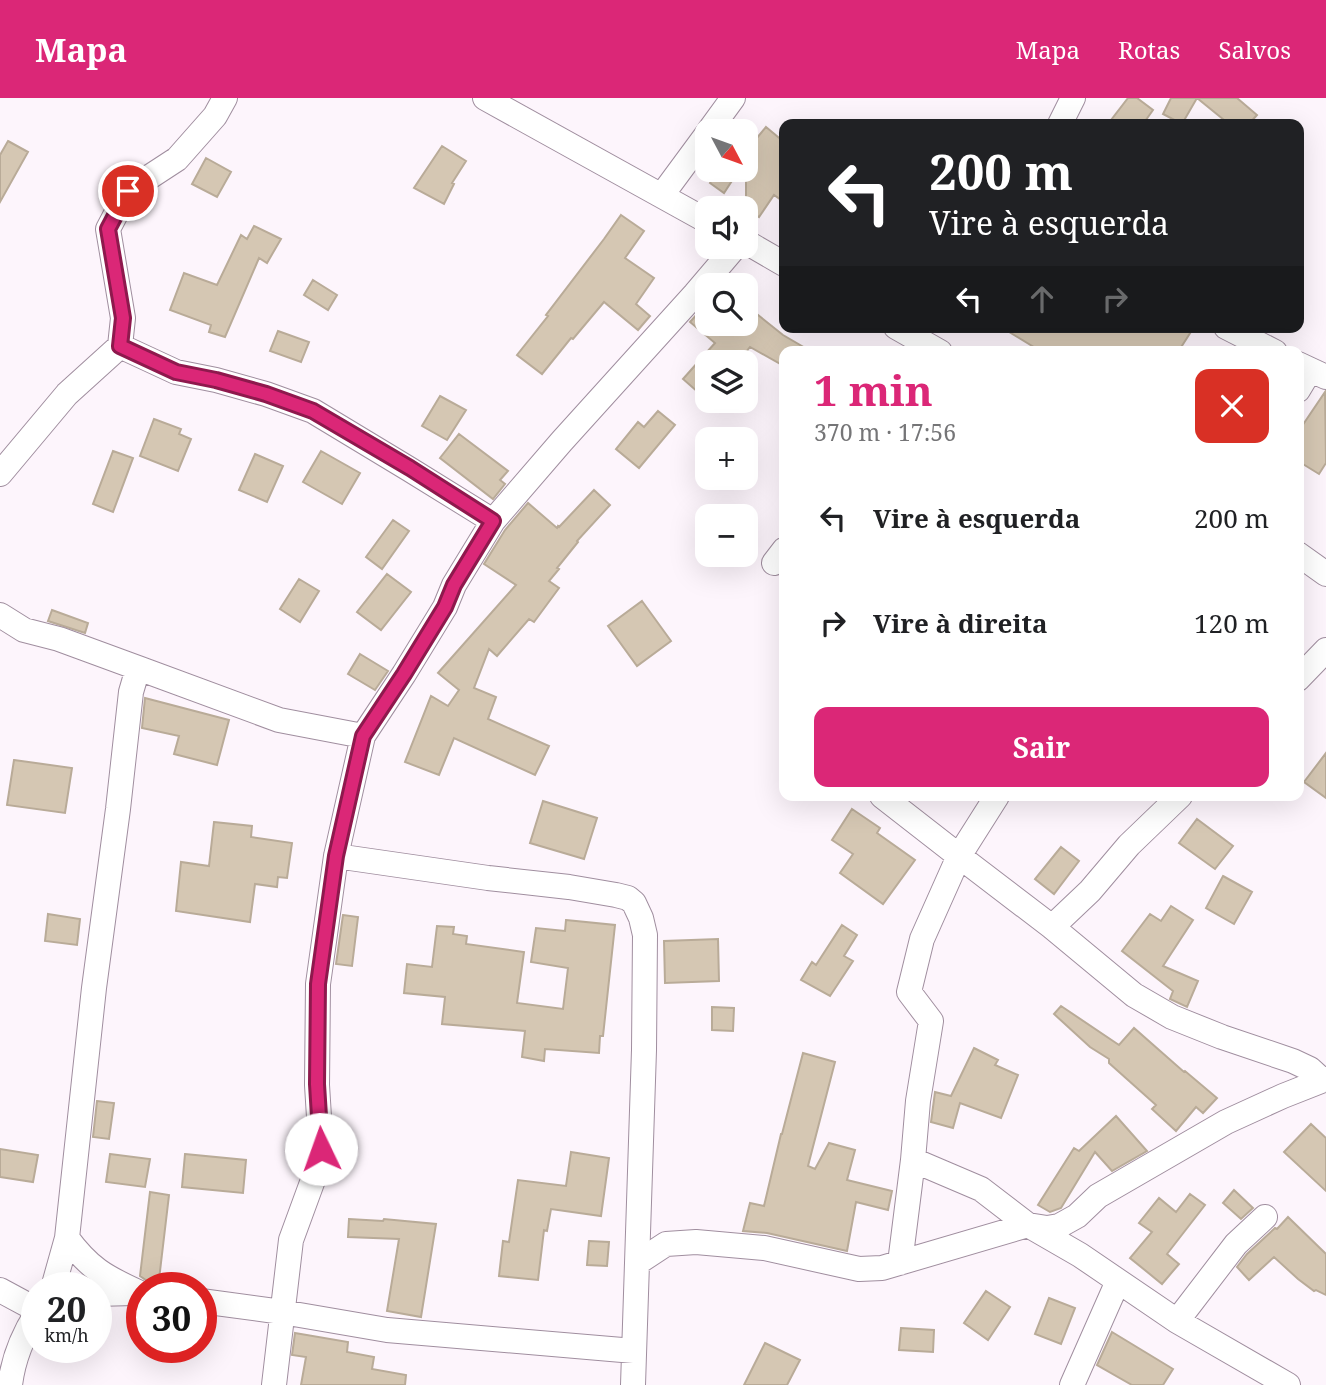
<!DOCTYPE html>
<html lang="pt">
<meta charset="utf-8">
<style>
:root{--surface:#fff;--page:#f2f2f2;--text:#202124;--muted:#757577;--accent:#db2777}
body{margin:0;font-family:"Noto Serif",serif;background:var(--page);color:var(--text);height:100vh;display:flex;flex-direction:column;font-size:26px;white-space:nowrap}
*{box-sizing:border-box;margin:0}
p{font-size:23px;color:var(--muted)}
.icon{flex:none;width:38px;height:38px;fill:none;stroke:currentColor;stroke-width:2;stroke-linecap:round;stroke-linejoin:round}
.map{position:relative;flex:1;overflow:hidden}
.side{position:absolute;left:779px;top:248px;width:525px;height:455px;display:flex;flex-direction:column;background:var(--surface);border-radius:14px;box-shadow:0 7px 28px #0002}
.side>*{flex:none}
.hud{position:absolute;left:779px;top:21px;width:525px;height:214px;border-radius:14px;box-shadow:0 7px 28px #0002;background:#202124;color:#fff;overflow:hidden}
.needle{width:46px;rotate:131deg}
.buttons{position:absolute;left:695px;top:21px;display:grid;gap:14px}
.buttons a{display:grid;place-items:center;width:63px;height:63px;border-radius:14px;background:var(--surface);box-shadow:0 7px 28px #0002;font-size:35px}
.speed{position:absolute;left:21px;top:1174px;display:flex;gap:14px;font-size:35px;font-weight:700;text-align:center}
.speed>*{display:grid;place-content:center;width:91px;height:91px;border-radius:50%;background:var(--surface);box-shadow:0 7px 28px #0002;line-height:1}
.speed small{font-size:18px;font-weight:400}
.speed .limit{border:10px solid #d22;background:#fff;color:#111}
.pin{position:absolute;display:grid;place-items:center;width:60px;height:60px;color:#fff;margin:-30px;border:4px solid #fff;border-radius:50%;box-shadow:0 2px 7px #0007}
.me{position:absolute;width:77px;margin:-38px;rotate:357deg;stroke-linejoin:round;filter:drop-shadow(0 0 5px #0008)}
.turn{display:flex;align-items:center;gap:24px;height:147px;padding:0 35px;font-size:32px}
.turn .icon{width:91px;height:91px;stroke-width:2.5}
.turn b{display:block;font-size:49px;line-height:60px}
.lanes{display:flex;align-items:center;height:66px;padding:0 35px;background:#0003;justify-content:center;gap:35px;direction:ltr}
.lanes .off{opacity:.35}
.round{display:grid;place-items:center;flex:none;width:74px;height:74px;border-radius:14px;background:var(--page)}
.headline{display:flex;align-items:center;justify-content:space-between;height:119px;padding:0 35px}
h1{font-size:42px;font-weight:700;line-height:52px;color:var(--accent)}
.button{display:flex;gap:14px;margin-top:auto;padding:14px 35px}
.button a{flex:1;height:80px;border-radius:14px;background:var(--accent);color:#fff;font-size:28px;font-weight:700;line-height:80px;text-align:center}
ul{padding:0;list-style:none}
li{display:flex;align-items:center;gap:21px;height:105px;padding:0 35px}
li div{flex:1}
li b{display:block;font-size:26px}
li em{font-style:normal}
header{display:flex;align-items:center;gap:42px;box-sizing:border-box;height:98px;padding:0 35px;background:var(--accent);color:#fff}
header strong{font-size:33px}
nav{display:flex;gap:38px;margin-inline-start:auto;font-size:24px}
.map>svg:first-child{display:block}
.building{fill:#d5c7b3;stroke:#b9ab98;stroke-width:2}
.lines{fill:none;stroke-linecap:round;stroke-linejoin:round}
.street-casing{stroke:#a08e9f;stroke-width:26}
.street{stroke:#fff;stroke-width:24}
.route-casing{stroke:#8e194d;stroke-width:18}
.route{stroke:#db2777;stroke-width:12}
</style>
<header>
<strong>Mapa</strong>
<nav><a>Mapa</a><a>Rotas</a><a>Salvos</a></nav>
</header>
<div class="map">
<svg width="1326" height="1287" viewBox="0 0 1326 1287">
<rect width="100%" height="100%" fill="#fdf5fc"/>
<path class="building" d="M1128,0h9l16,12 -10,14h-35z
M1171,0h66l20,17 -8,9h-20l-32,-26 -15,26 -19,-10z
M766,29l18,15v60l-10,-7 -15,22 -13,-9v-57z
M8,43l20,11 -28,50v-47z
M442,48l24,15 -14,22 2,1 -10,20 -30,-16z
M206,60l25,14 -14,25 -25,-13z
M718,72h21l-15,23 -14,-10z
M621,117l23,16 -19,27 29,20 -18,26 14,12 -12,14 -34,-28 -31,37 -2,-1 -29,36 -25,-19 31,-39 -2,-1 58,-76z
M254,128l27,13 -14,24 -8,-5 -34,79 -16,-5 2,-7 -41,-15 14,-37 33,12 24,-50 6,4z
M313,182l24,15 -9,15 -24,-15z
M707,205v21h39v-4l7,-9 30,24 29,17h-28v14l-34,-19 -12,15h-31v38l-24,-21 32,-36 -25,-21z
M1001,229h193l-16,25h-136z
M278,233l31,11 -8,20 -31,-11z
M1325,294l1,71 -7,11 -21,-13v-29z
M440,298l26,14 -19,30 -25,-14z
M658,313l17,14 -36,43 -23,-19 22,-27 6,5z
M154,321l27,10 -2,5 12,5 -13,32 -38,-15z
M459,336l49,37 -8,9 5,4 -12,15 -53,-41z
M113,353l20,7 -20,54 -20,-8z
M321,353l39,22 -18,31 -39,-22z
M255,356l28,12 -16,36 -28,-12z
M594,392l16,15 -33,36 1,1 -21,26 2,1 -10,12 10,7 -25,34 -5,-3 -32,37 -8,-7 -15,39 22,9 -8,22 61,27 -14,29 -81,-37 -15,37 -34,-13 26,-66 17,10 11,-16 -21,-17 78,-88 -32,-21 21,-34 23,-27 29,25 1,-2 1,1z
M393,422l16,11 -27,38 -16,-12z
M387,476l24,18 -30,38 -24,-18z
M299,481l20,12 -19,31 -20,-13z
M642,503l29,40 -34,25 -29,-40z
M52,512l36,13 -3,10 -37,-12z
M360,556l28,17 -13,19 -27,-16z
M145,600l84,22 -12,45 -43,-11 5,-18 -37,-8z
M1326,655v45l-22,-16z
M14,662l58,8 -7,45 -58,-8z
M543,703l54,17 -13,41 -54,-16z
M852,711l28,19 -3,5 38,27 -32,44 -43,-31 13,-19 -21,-14z
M1197,721l36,27 -18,23 -36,-26z
M214,724l38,4 -1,11 41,6 -5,35 -9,-1 -1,10 -22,-3 -5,38 -74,-11 5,-49 28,4z
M1061,749l18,14 -25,33 -19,-15z
M1223,778l29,16 -18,32 -28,-16z
M1171,808l22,14 -30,46 35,15 -11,26 -17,-8 3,-8 -51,-40 28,-37 11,7z
M48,816l32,5 -3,26 -32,-4z
M343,817l15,2 -6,49 -16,-2z
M566,822l49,5 -12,111h-3l-1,17 -54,-4 -1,12 -22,-4 3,-26 -83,-7 3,-27 -41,-4 3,-29 25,3 5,-41 17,1 -1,7 14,2 -1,8 58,8 -7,51 46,6 5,-41 -37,-6 5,-34 29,3z
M842,827l15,10 -13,21 9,5 -23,35 -29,-16 11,-18 4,3z
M718,841l1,42 -54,2 -1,-42z
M1061,908l58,39 15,-17 50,44 1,-1 32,27 -14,15 -7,-6 -20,24 -24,-22 4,-4 -47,-42v-4l-19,-12 -36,-33z
M712,909l22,1 -1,23 -21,-1z
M974,950l24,12 -3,5 23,10 -17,43 -41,-15 -7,25 -22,-6 4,-30 16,4z
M803,955l32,9 -27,104 7,3 14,-26 26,7 -8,30 45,11 -4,19 -32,-8 -9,49 -80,-18 -24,-2 7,-28 14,3 17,-72h1z
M97,1003l17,2 -5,36 -16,-2z
M1116,1018l31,35 -35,20 -17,-19 -34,56 -11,4 -12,-7 36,-57 5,3z
M1311,1026l15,14v53l-42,-39z
M0,1051l38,6 -5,27 -33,-5z
M571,1054l38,6 -8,58 -50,-7 -4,22 -3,-1 -6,50 -39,-4 4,-35 6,1 9,-62 48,6z
M110,1056l40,5 -5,28 -39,-5z
M185,1056l61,6 -3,33 -61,-6z
M1234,1092l19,18 -12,11 -18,-16z
M150,1094l19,3 -11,93h-6l-2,-5 -10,-7z
M1190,1096l15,11 -38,49 12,10 -17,20 -32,-26 22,-26 -13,-9 20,-25 17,14z
M1288,1119l38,37v41l-10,-5 -2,1 -16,-12 -24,-22 -25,23 -12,-13 10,-13 28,-26 2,1z
M349,1121l34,2 1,-2 52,5 -15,93 -34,-6 12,-72 -51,-2z
M589,1143l20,1 -2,24 -20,-1z
M986,1193l24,16 -22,33 -24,-17z
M1049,1200l26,10 -14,36 -26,-10z
M901,1230l33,2 -1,22 -34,-2z
M1112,1234l61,37 -10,16h-31l-35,-20z
M295,1235l53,9 -1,10 27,5 -2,12 34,6 -1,10h-104l5,-28 -14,-2z
M765,1245l35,17 -13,25h-43z"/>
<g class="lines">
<g class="street-casing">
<path id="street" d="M485,0l222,123
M1060,26l13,-26
M709,33l24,-33
M662,97l45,-61
M746,144l38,22
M896,229l44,25
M1226,229l49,25
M120,248l56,26 40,8 50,14 47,17 96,58 84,52
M1298,266l28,13
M1298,292l12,-20
M0,376l67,-80 53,-48 3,-28 -15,-89 20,-38 49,-32 38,-43 10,-18
M1298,456l28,20
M774,465l10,-13
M0,517l24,15 35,9 79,29
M1298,581l28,-29
M882,698l77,60 -37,83 -13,53 22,29 -13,80 -5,59 -13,103
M997,698l-38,60 93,71 82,68 38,22 50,20 71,24 17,8 12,11
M336,758l152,22 81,9 47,8 12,3 6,5 7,15 4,17 -1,115 -11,335
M1052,829l38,-36 39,-46 51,-49
M913,1062l68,29 47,36 52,30 97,66 111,64
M67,1140c22,30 38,39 71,54
M637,1165l29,-19 30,-2 68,6 95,21 23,-1 146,-43 19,3 12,-2 18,-10 21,-20 128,-74 57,-26 43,-17
M53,1190l14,-50 27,-250 24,-179 13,-117 7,-24 141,52 84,16
M0,1192l37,20
M96,1196l38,-1
M201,1203l81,11 105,18 247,21
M1177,1223l59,-77 29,-27
M10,1287c3,-25 13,-50 27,-72
M274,1287l17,-145 26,-71 4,-20 -4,-64 1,-101 18,-128 27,-120 41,-62 41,-67 9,-22 39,-64 69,-80 133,-147 40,-47
M1072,1287l46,-104"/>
</g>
<use href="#street" class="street"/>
</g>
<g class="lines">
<g class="route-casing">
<path id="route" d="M128,93l-20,38 15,89 -3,28 56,26 40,8 50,14 47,17 97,57 83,53 -39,64 -9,22 -41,67 -41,62 -27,120 -18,128 -1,100 4,65"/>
</g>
<use href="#route" class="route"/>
</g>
</svg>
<div class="buttons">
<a><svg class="needle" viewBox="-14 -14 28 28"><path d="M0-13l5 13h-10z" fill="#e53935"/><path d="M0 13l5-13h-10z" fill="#757577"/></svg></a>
<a><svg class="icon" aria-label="sound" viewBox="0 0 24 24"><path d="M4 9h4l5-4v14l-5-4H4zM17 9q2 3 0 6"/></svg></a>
<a><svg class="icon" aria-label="search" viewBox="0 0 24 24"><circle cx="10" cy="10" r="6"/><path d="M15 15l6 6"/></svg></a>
<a><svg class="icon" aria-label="layers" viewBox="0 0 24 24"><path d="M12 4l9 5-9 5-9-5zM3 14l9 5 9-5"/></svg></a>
<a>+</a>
<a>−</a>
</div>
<div class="speed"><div>20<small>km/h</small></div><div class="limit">30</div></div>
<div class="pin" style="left:128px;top:93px;background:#d93025"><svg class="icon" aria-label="arrive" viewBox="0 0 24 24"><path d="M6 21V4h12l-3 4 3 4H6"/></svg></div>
<svg class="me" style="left:321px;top:1051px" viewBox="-20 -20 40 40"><circle r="19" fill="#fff"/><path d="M0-13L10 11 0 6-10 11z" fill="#db2777"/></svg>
<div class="hud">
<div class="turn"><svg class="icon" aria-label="left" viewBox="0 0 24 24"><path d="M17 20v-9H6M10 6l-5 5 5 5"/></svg><div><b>200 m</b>Vire à esquerda</div></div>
<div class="lanes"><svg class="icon" aria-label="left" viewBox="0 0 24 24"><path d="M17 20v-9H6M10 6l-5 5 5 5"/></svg><svg class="icon off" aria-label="ahead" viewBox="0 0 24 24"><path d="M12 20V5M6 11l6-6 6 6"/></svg><svg class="icon off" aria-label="right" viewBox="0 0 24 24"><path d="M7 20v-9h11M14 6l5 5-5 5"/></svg></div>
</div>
<section class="side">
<div class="headline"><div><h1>1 min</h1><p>370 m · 17:56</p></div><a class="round" style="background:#d93025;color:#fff"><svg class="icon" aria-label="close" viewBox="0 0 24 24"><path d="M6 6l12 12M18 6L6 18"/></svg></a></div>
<ul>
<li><svg class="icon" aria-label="left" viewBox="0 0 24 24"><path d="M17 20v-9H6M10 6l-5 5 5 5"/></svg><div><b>Vire à esquerda</b></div><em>200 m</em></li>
<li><svg class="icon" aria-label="right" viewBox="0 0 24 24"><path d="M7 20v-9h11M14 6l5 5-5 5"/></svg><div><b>Vire à direita</b></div><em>120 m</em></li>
</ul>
<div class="button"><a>Sair</a></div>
</section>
</div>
